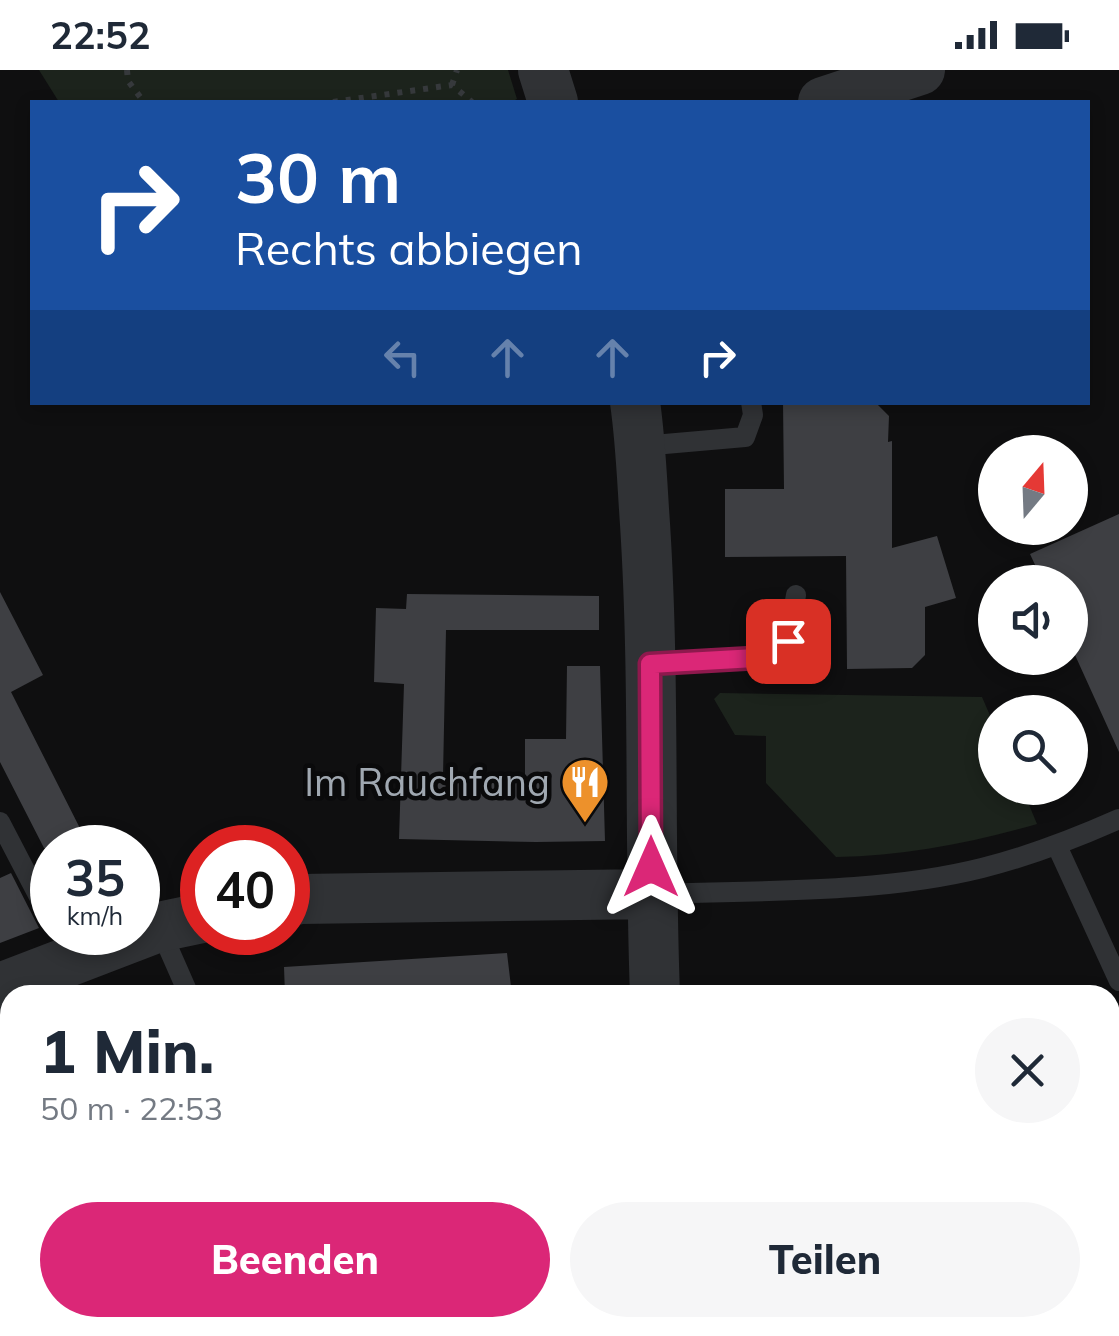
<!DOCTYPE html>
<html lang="de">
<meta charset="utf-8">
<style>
:root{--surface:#fff;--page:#f6f6f7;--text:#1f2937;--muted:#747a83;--accent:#db2777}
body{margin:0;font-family:Mulish,sans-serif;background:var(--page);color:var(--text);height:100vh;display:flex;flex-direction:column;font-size:38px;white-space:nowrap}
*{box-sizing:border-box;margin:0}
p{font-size:32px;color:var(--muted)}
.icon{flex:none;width:55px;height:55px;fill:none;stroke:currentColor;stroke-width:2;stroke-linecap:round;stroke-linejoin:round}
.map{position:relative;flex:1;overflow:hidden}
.details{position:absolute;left:0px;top:915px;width:1120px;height:352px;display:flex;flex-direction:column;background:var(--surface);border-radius:30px 30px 0 0;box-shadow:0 5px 15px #0003}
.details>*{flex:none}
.guide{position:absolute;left:30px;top:30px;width:1060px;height:305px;border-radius:0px;box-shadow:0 5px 15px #0003;background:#1a4fa0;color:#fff;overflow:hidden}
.needle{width:65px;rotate:19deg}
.controls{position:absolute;left:978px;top:365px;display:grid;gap:20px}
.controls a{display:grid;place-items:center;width:110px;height:110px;border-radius:50%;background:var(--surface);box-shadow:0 5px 15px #0003;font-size:50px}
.speed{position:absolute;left:30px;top:755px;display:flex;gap:20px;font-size:50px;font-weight:700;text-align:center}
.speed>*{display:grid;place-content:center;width:130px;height:130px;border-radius:50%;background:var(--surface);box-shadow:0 5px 15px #0003;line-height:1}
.speed small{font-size:25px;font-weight:400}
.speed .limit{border:15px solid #d22;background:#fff;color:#111}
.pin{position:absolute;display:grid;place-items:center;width:85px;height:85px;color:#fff;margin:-42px;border-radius:20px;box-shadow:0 5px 15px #0006}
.me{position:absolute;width:110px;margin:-55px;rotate:0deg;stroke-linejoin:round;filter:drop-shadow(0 0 8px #0008)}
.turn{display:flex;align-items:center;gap:35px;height:210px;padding:0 40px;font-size:45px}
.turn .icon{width:130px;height:130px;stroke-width:2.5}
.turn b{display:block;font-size:70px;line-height:85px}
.lanes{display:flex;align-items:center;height:95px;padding:0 40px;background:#0003;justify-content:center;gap:50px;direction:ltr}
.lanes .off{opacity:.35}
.round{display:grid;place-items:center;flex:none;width:105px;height:105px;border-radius:52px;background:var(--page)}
.headline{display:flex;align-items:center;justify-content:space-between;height:170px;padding:0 40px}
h1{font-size:60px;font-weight:800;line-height:75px}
.action{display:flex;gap:20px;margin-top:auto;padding:20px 40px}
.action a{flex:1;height:115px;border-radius:60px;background:var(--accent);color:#fff;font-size:40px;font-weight:800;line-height:115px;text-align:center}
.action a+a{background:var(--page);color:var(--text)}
.status{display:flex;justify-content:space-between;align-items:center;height:70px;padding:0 50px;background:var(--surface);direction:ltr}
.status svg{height:28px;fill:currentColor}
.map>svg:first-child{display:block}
.green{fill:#1c231c}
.building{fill:#3e3f43}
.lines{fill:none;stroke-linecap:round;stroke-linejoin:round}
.path{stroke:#36393c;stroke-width:6;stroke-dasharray:5 8;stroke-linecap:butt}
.service{stroke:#303235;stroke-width:20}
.tertiary{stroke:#303235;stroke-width:50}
.route-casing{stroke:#8e194d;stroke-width:25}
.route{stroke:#db2777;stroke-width:18}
.labels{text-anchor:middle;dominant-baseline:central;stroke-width:9;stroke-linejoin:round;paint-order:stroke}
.poi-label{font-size:38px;fill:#a0a8b1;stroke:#0a0a0b;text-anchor:end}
</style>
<div class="status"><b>22:52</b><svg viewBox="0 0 49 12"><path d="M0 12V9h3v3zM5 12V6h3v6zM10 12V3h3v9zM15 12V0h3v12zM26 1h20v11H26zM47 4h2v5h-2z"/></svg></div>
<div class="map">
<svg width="1119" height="1266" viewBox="0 0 1119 1266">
<rect width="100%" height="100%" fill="#0f0f10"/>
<path class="green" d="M39,0h469l9,29 -6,3h-452z
M720,623l262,4 13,30v61h27l15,36c-66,19 -132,32 -201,33l-70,-74v-47l-31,-1 -21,-36z"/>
<path class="building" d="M783,332h92l14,14 -1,26 4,-1v107l45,-12 19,62 -31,9v48l-13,13 -65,1 -1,-113 -121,1v-68h59z
M1119,444v238l-49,-108v-62h-27l-13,-28z
M0,522l43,83 -32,17 79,156h-46l-44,-86z
M407,524l192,2v34h-153l-3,146 82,2v-39h41l1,-73h33l5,175 -69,1 -137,-3 5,-155 -30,-2 2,-74 30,1z
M52,782v41l-16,-32z
M11,803l28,55 -39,15v-65z
M507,883l5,42h-227l-1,-28z"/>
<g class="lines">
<path class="path" d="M127,0l1,11 16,21
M452,15l5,-15
M333,32l119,-17 20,17
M602,1266l28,-8"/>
<path class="service" d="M642,376l103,-9 8,-22 -2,-13
M652,594l121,-7 15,-16 8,-46
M0,752l52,100
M1057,776l62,135
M653,824c107,-4 225,0 329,-26 48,-12 92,-29 137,-49
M160,859l29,66
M213,1258l4,8
M396,1258v8
M464,1266l38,-8"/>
<path class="tertiary" d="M543,0l10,32
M823,32l97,-32
M635,332c6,42 7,80 10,122 10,156 4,314 10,471
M288,832l12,-3 351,-5
M0,918l159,-61 43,-9
M713,1258l4,8"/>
</g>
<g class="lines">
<g class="route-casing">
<path id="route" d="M651,797l-1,-203 123,-7 15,-16"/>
</g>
<use href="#route" class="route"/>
</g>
<defs>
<g id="restaurant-pin" transform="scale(2.5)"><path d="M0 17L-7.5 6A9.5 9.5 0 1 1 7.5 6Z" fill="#ed912b" stroke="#0a0a0b"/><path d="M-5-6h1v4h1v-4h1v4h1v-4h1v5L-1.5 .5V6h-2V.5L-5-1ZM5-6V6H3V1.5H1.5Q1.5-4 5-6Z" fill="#fff"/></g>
</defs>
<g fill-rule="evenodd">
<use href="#restaurant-pin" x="585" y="712"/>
</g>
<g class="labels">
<g class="poi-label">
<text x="550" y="712">Im Rauchfang</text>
</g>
</g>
</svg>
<div class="controls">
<a><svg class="needle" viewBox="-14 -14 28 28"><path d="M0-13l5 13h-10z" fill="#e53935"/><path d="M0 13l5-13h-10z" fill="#747a83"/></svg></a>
<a><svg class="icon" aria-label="sound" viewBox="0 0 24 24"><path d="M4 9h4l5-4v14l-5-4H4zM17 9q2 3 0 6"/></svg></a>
<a><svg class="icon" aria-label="search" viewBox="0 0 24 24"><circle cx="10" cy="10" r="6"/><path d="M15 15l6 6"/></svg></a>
</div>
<div class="speed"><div>35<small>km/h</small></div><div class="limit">40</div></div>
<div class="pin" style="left:788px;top:571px;background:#d93025"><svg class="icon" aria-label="arrive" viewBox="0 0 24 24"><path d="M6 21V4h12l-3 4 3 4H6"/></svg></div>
<svg class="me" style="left:651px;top:797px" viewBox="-20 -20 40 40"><path d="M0-17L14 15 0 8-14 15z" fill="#db2777" stroke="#fff" stroke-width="4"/></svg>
<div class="guide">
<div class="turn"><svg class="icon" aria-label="right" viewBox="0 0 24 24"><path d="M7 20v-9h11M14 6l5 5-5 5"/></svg><div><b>30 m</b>Rechts abbiegen</div></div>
<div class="lanes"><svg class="icon off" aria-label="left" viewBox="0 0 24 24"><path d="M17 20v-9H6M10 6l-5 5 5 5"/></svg><svg class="icon off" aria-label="ahead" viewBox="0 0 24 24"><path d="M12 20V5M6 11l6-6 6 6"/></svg><svg class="icon off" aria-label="ahead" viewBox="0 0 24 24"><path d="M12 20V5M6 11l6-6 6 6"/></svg><svg class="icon" aria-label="right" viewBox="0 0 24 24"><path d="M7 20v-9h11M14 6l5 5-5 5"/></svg></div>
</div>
<section class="details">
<div class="headline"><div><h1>1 Min.</h1><p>50 m · 22:53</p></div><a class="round"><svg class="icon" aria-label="close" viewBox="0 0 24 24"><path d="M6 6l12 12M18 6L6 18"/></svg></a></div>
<div class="action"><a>Beenden</a><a>Teilen</a></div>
</section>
</div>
